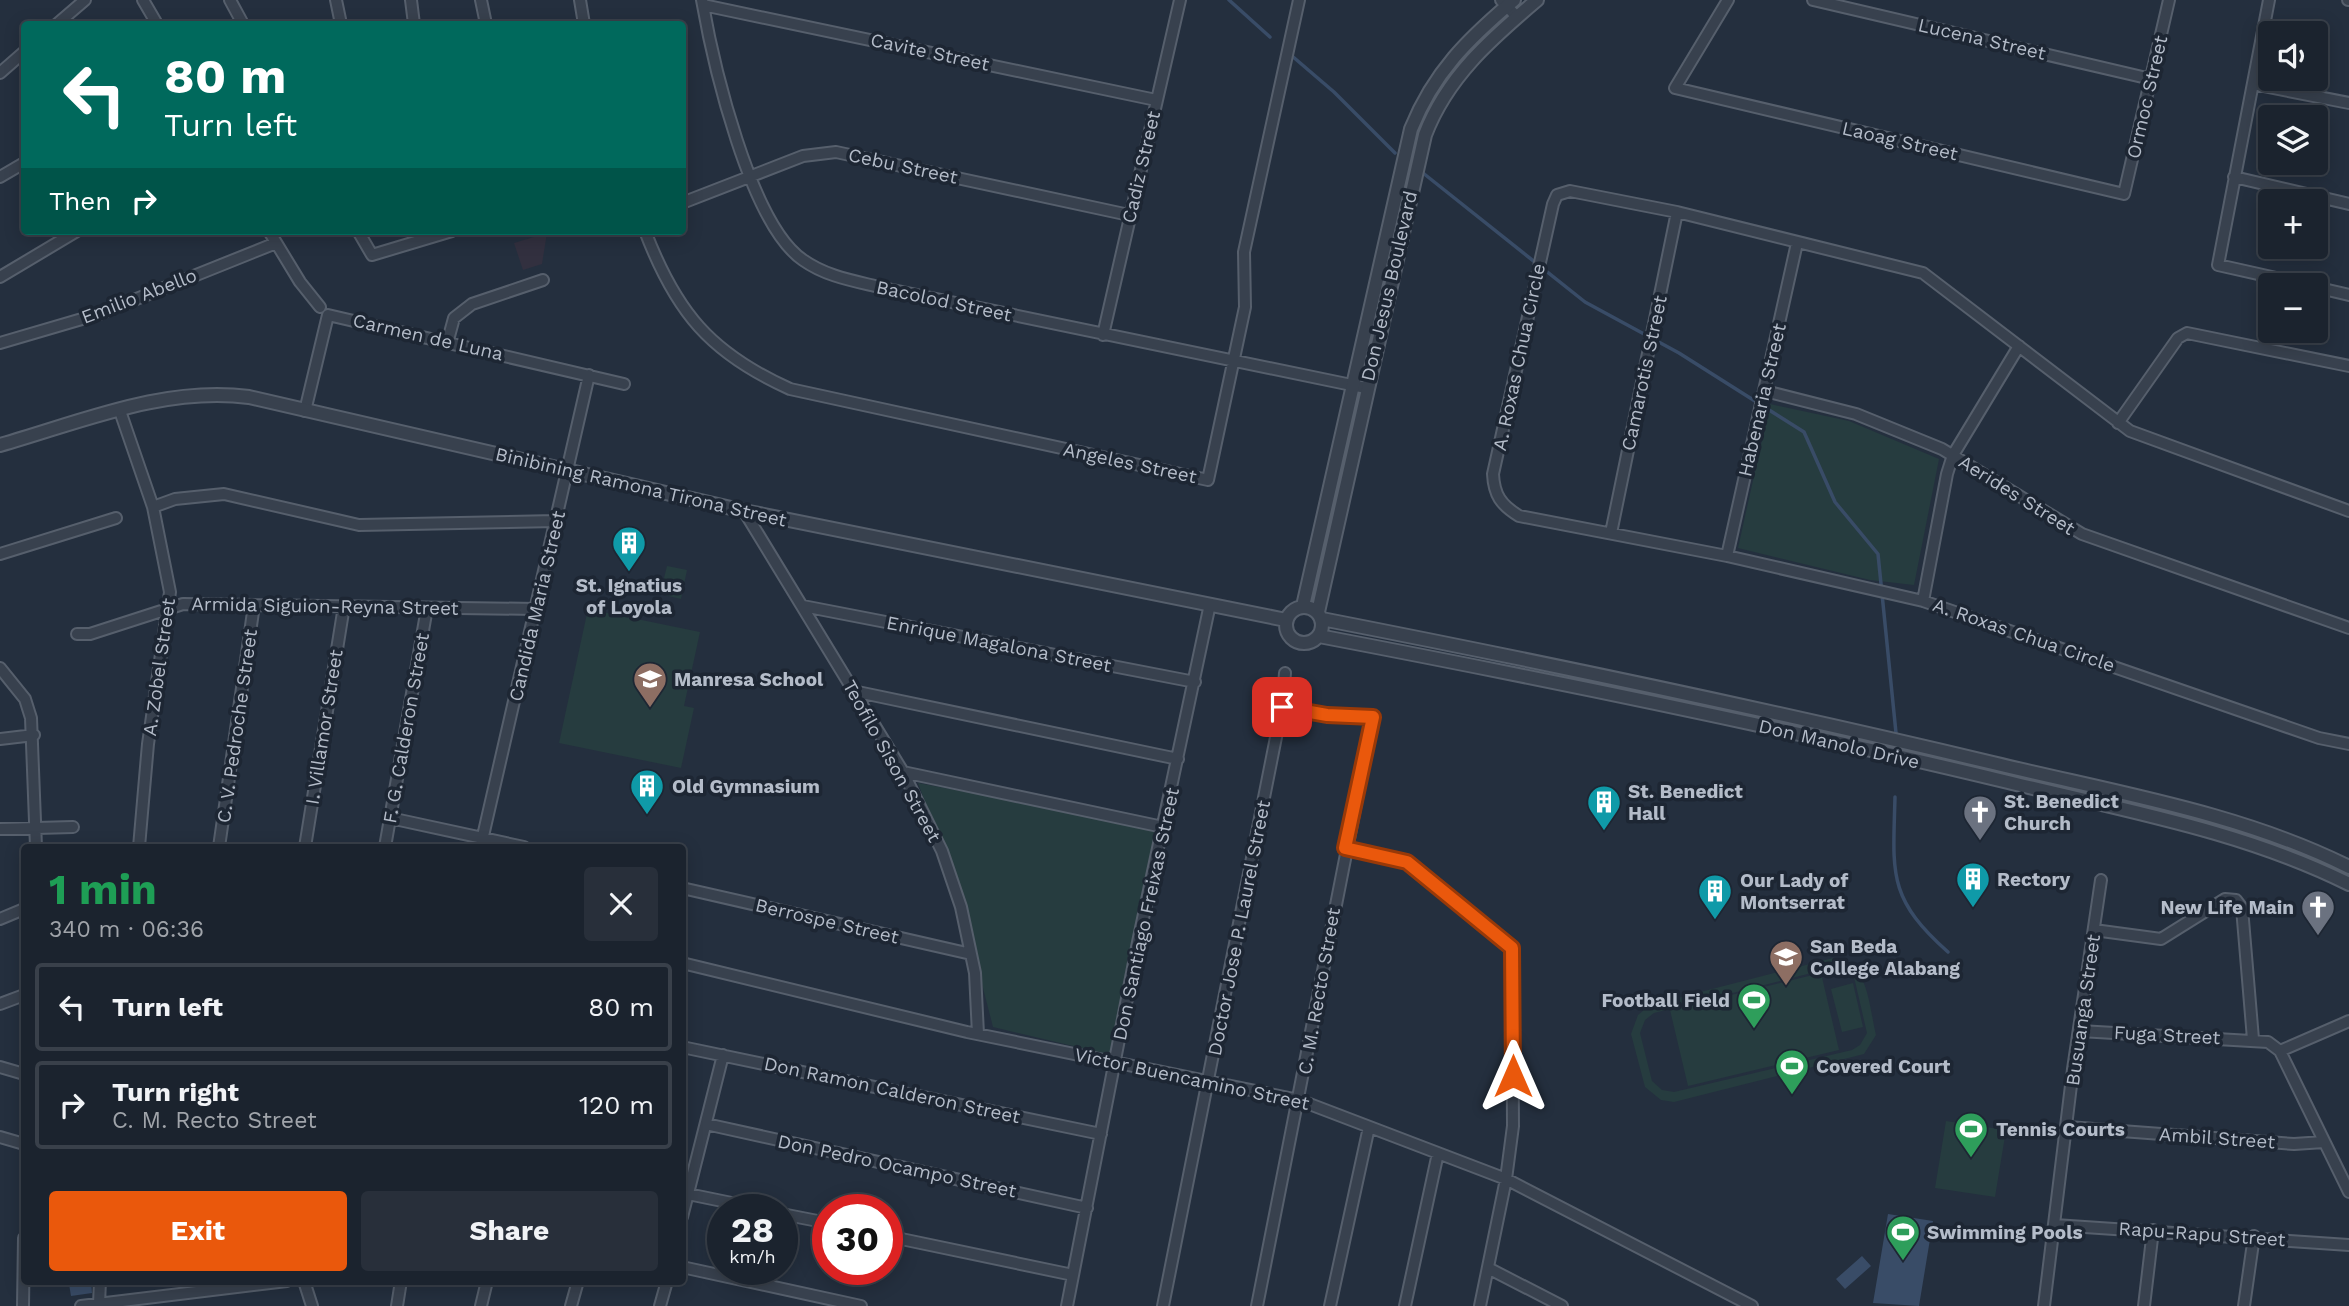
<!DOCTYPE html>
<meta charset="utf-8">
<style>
:root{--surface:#1b232e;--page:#282f3a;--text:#f1f3f6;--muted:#a0a4aa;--line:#39404a;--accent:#ea580c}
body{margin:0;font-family:"Work Sans",sans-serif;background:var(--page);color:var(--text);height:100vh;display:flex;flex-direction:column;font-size:26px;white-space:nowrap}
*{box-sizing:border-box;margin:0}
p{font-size:23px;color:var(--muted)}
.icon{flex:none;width:38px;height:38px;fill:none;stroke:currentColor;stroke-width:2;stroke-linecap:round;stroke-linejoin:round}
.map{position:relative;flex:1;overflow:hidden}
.side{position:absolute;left:21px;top:844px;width:665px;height:441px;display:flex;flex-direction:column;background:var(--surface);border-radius:7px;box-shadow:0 4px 18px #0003,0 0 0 2px var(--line)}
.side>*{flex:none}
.guide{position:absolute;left:21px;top:21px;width:665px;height:214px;border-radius:7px;box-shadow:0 4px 18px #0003,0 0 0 2px var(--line);background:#00695c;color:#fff;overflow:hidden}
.controls{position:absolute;left:2258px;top:21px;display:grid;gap:14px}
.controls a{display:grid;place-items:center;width:70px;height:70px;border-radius:7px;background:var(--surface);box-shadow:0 4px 18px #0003,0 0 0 2px var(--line);font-size:35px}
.speed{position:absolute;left:707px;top:1194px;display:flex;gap:14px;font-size:35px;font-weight:700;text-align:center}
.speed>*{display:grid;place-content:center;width:91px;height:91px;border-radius:50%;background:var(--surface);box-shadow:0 4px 18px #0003,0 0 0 2px var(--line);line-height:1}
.speed small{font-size:18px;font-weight:400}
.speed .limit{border:10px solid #d22;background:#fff;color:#111}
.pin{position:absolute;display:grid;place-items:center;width:60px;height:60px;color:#fff;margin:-30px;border-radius:14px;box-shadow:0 4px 10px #0006}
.me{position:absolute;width:77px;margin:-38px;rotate:0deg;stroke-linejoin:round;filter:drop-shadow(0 0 5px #0008)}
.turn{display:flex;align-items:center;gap:24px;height:147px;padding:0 28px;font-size:32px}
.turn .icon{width:91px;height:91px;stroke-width:2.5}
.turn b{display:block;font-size:49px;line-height:60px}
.then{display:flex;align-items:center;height:66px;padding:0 28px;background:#0003;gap:14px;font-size:26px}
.round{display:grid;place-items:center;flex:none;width:74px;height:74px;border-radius:7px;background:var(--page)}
.summary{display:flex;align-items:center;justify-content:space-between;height:119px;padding:0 28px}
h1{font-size:42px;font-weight:700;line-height:52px;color:#1e9e55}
.action{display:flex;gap:14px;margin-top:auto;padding:14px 28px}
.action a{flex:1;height:80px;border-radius:7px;background:var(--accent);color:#fff;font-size:28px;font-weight:700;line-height:80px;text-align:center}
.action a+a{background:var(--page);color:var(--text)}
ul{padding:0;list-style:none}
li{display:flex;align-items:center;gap:21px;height:88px;margin:0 14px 10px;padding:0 14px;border:4px solid var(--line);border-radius:7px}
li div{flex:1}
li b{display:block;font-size:26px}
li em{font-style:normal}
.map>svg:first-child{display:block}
.medical{fill:#32303f}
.green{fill:#263c3f;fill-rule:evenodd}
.water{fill:#394c67}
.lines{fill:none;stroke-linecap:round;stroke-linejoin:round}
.stream{stroke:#394c67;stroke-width:3.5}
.minor-casing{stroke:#565f6c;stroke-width:14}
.tertiary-casing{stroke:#565f6c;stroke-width:16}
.minor{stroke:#38414e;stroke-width:10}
.tertiary{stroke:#38414e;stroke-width:12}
.route-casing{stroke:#983908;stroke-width:18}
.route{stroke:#ea580c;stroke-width:12}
.labels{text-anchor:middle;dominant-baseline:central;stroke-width:7;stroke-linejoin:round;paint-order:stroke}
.street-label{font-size:19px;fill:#b4bcc9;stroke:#1d2633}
.poi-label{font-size:19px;font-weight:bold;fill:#b4bcc9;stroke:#1d2633;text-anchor:start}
</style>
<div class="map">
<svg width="2349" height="1306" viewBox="0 0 2349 1306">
<rect width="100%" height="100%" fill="#242f3e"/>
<path class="medical" d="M547,233l-5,31 -19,6 -9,-27z"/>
<path class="green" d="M1770,404l79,17 90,38 -25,126 -44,-5 -132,-32z
M667,566l20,4 -6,29 -21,-5z
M588,609l112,23 -16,74 10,2 -13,60 -122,-25z
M918,783l242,45 -49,227 -118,-28 -35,-137z
M1833,958c36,3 36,49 43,77l-12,19 -190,48 -13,-2 -16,-13 -14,-53 7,-19 12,-10zM1831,968l11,1 12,8 13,56 -7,12 -8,5 -178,42 -12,-2 -10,-9 -12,-48 5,-13 9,-7z
M1821,973l18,77 -151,36 -18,-76z
M1853,983l10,44 -21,5 -11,-43z
M1946,1121l60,9 -11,67 -60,-9z"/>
<path class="water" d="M1888,1214l45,7 -14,85 -46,-3z
M1862,1256l9,10 -26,23 -9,-10z
M91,1281l1,12 -21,3 -2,-12z"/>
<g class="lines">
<path class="stream" d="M1229,0l41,37
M1292,56l42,36 61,61
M1423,173l162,129 94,51 125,79 31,70 43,52 18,179
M1895,797c-2,76 -8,101 53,155"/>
<g class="minor-casing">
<path id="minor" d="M143,0l14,24
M230,0l13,24
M336,0l5,24
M411,0l3,24
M481,0l5,24
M580,0l4,24
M702,0c11,63 48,224 101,260 24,17 52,21 80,28l483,100
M1501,0l16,17
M1728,0l-53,88 449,106 45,-194
M1813,0l338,79
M2269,0l-51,265 89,20
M2348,0h1
M703,5l453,95
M57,24l28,-24
M0,73l24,-21
M2253,84l96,19
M0,177l24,-14
M2234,177l115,27
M682,203l121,-47 33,-4 293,63
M269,231l31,51 20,25
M358,231l14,24 80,-24
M645,231c31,81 65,122 145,158l418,91 37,-173 -1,-55 55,-252
M0,277l77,-46
M2315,287l34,8
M1103,335l77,-335
M448,340l6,-22 18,-14 71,-24
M0,343l99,-29 177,-71
M1765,391l91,23 86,35 140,85 267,94
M120,411l33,96 17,85 -22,152 -9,103
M305,411l23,-96 296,69
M2118,423l60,-85 9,-5 162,33
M153,507l22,-8 49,-5 135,31 197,-4
M744,511l159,261 39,79 19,56 14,66 3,61
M2349,511l-219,-80 -207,-158 -246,-61 -107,-21 -13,4 -4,9 -60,270c1,21 8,31 26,42l208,40 196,45 396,137 30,6
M1611,533l66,-321
M0,554l116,-36
M1727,556l70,-313
M1923,601l24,-127 6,-19 66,-109
M803,606l392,76
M77,634h13l93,-30 353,5
M0,668l25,31 6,19 5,129
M853,691l325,68
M0,739l34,-4
M903,772l260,55
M390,818l134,29
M0,829l73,-2
M483,836l106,-461
M219,847l35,-242
M305,847l39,-241
M385,847l42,-239
M1345,848l62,14 105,87 1,177 -7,53 -26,127
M682,888l289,66
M0,919l24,-10
M2094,930l67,9 64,-40 11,1 6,8 11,131
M682,963l285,69 332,68 207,79 246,127
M0,1004l24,-9
M2080,1031l188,11 12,9 69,141
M682,1047l419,87
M2280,1051l69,-30
M0,1067l24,7
M706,1124l381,84
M2068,1127l226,17 30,-2
M0,1137l24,7
M688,1194l73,15
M782,1214l46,9
M682,1217l41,-162
M2055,1225l294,20
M887,1236l186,39
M682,1267l179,39
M1488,1268l74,38
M304,1281l8,25
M99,1304l1,-23
M23,1306l1,-68
M81,1306l206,-25
M397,1306l4,-25
M481,1306l6,-25
M571,1306l7,-25
M660,1306l7,-25
M1067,1306l71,-364 72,-338
M1163,1306l119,-599 3,-34
M1257,1306l116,-589 -46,-2 -45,-8
M1330,1306l39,-179
M1405,1306l33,-153
M2044,1306l29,-237 28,-189
M2144,1306l9,-76
M2244,1306l10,-70"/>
</g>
<g class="tertiary-casing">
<path id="tertiary" d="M0,445c81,-23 164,-59 249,-48l495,114 542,109
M1303,606l108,-477c23,-57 57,-90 103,-129
M1286 625a18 18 0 1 1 36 0a18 18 0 1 1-36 0Z
M1318,612l107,-477c22,-58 66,-96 112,-135
M1322,619c225,44 448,91 671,144 119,29 246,49 356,104
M1319,636c231,44 461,91 689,146 114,28 235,49 341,102"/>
</g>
<use href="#minor" class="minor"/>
<use href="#tertiary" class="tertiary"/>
</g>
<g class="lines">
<g class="route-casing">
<path id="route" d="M1282,707l45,8 46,2 -28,131 62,14 105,86 1,128"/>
</g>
<use href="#route" class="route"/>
</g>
<defs>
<g id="building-pin" transform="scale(1.75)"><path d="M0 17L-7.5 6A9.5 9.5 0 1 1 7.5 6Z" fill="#0f9aa8" stroke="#1d2633"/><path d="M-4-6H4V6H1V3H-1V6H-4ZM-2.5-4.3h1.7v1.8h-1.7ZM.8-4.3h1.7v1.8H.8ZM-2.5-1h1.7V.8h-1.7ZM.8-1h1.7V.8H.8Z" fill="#fff"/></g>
<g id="school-pin" transform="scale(1.75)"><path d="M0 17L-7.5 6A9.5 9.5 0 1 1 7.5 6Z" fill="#8d6e63" stroke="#1d2633"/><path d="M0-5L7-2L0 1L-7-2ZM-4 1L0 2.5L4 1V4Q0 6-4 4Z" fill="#fff"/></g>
<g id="church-pin" transform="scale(1.75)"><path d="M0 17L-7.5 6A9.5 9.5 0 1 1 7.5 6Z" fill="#6b7280" stroke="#1d2633"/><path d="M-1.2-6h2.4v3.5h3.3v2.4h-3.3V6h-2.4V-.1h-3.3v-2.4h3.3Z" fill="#fff"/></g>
<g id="university-pin" transform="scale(1.75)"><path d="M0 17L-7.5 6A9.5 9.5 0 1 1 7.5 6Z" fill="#8d6e63" stroke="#1d2633"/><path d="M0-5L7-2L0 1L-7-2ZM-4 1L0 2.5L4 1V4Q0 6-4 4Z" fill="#fff"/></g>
<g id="stadium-pin" transform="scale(1.75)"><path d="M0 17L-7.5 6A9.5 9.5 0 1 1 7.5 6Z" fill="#2e9e5b" stroke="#1d2633"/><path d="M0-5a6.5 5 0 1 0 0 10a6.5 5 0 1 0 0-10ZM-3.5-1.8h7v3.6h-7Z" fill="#fff"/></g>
</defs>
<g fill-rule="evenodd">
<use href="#building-pin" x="629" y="543"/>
<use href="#school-pin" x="650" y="679"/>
<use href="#building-pin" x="647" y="786"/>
<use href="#building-pin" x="1604" y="802"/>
<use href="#church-pin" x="1980" y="812"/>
<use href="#building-pin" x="1973" y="879"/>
<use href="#building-pin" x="1715" y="891"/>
<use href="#church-pin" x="2318" y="907"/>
<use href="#university-pin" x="1786" y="957"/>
<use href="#stadium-pin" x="1754" y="1000"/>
<use href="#stadium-pin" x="1792" y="1066"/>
<use href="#stadium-pin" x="1971" y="1129"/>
<use href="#stadium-pin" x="1903" y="1232"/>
</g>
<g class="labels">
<g class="street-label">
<text transform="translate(1982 39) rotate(13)">Lucena Street</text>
<text transform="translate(930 52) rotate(12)">Cavite Street</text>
<text transform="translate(2147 97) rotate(-77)">Ormoc Street</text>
<text transform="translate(1900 141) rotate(13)">Laoag Street</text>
<text transform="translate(903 166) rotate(12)">Cebu Street</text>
<text transform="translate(1141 167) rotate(-77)">Cadiz Street</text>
<text transform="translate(1389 286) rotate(-77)">Don Jesus Boulevard</text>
<text transform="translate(139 296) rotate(-21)">Emilio Abello</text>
<text transform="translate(944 301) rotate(12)">Bacolod Street</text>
<text transform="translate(428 337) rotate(13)">Carmen de Luna</text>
<text transform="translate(1519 357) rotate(-78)">A. Roxas Chua Circle</text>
<text transform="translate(1644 373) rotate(-78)">Camarotis Street</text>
<text transform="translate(1762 400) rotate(-77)">Habenaria Street</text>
<text transform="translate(1130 463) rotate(12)">Angeles Street</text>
<text transform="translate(641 487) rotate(13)">Binibining Ramona Tirona Street</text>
<text transform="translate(2017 495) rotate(32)">Aerides Street</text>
<text transform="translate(325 606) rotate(1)">Armida Siguion-Reyna Street</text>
<text transform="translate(537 606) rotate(-77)">Candida Maria Street</text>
<text transform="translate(2024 635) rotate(19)">A. Roxas Chua Circle</text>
<text transform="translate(999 644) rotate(11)">Enrique Magalona Street</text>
<text transform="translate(159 667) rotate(-82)">A. Zobel Street</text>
<text transform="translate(237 726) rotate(-82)">C. V. Pedroche Street</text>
<text transform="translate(324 727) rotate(-81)">I. Villamor Street</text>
<text transform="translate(406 728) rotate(-80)">F. G. Calderon Street</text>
<text transform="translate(1839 744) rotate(13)">Don Manolo Drive</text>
<text transform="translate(892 761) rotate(61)">Teofilo Sison Street</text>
<text transform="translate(1146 914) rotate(-78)">Don Santiago Freixas Street</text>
<text transform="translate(827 921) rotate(13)">Berrospe Street</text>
<text transform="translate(1239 928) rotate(-79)">Doctor Jose P. Laurel Street</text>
<text transform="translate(1319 991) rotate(-80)">C. M. Recto Street</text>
<text transform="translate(2083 1010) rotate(-82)">Busuanga Street</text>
<text transform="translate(2167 1035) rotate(3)">Fuga Street</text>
<text transform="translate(1192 1079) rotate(12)">Victor Buencamino Street</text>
<text transform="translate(892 1090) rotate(12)">Don Ramon Calderon Street</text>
<text transform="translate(2217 1138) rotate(4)">Ambil Street</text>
<text transform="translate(897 1166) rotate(12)">Don Pedro Ocampo Street</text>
<text transform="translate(2202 1234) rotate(4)">Rapu-Rapu Street</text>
</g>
<g class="poi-label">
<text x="629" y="585" text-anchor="middle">St. Ignatius<tspan x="629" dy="22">of Loyola</tspan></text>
<text x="674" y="679">Manresa School</text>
<text x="672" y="786">Old Gymnasium</text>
<text x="1628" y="791">St. Benedict<tspan x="1628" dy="22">Hall</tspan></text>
<text x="2004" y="801">St. Benedict<tspan x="2004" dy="22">Church</tspan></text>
<text x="1997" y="879">Rectory</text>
<text x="1740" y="880">Our Lady of<tspan x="1740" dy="22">Montserrat</tspan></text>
<text x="2294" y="907" text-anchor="end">New Life Main</text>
<text x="1810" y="946">San Beda<tspan x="1810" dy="22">College Alabang</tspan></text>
<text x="1730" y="1000" text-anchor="end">Football Field</text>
<text x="1816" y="1066">Covered Court</text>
<text x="1996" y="1129">Tennis Courts</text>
<text x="1927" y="1232">Swimming Pools</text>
</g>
</g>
</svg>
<div class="controls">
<a><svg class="icon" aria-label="sound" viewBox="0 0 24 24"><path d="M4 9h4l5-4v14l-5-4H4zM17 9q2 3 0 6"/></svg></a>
<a><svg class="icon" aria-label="layers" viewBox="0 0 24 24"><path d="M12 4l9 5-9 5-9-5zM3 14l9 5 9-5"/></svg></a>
<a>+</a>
<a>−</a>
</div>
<div class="speed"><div>28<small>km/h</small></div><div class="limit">30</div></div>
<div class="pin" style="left:1282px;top:707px;background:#d93025"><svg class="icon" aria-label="arrive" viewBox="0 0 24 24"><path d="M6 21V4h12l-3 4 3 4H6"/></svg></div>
<svg class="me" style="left:1513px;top:1076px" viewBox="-20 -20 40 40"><path d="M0-17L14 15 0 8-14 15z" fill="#ea580c" stroke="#fff" stroke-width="4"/></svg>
<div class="guide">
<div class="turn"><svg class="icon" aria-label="left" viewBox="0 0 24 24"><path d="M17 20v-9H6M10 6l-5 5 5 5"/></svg><div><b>80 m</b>Turn left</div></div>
<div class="then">Then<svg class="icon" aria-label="right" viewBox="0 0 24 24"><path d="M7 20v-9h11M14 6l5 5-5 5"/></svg></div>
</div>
<section class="side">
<div class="summary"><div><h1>1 min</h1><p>340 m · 06:36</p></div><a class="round"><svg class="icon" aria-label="close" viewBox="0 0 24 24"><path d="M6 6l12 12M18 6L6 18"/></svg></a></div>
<ul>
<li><svg class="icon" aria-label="left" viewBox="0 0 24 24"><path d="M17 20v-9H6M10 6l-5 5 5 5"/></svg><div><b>Turn left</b></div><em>80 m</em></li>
<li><svg class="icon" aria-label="right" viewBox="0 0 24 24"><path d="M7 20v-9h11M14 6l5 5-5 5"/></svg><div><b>Turn right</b><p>C. M. Recto Street</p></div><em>120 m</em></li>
</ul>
<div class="action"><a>Exit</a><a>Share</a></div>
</section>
</div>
